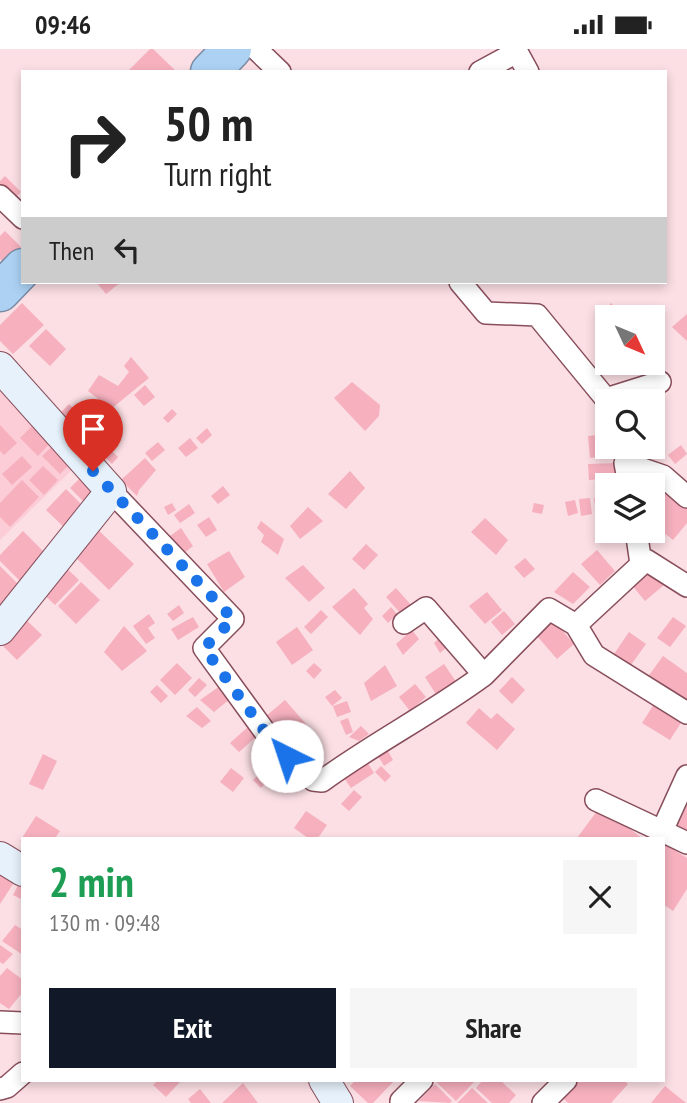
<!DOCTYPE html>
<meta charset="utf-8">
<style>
:root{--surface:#fff;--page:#f6f6f6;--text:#222;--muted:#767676;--accent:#111827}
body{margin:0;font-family:"PT Sans Narrow",sans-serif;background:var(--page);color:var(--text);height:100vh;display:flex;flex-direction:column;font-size:26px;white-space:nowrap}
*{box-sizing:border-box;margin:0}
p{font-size:23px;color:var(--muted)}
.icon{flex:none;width:38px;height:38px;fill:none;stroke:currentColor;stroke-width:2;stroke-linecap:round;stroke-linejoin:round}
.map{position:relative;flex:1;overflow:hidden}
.drawer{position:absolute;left:21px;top:788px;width:644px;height:245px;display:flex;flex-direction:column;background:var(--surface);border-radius:0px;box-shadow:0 4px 10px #0003}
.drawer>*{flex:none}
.guide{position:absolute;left:21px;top:21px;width:646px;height:214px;border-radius:0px;box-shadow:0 4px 10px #0003;background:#fff;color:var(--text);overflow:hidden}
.needle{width:46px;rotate:134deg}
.tools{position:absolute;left:595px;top:256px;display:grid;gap:14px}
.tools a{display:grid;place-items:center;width:70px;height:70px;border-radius:0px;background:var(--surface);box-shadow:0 4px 10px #0003;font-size:35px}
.pin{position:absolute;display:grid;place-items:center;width:60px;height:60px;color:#fff;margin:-72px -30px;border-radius:50% 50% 50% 0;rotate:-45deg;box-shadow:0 0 7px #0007}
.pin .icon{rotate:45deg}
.me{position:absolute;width:77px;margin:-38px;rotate:319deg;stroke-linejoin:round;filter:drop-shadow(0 0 5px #0008)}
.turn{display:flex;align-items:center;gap:24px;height:147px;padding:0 28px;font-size:32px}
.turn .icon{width:91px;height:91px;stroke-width:2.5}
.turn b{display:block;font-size:49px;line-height:60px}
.then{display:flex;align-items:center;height:66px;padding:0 28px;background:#0003;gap:14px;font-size:26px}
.round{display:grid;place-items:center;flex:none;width:74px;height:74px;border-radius:0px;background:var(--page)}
.head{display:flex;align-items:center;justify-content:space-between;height:119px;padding:0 28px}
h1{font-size:42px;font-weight:600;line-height:52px;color:#1e9e55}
.action{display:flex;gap:14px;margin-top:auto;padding:14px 28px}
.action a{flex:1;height:80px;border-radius:0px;background:var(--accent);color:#fff;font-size:28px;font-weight:600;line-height:80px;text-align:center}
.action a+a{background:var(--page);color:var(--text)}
.status{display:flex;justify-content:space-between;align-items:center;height:49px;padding:0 35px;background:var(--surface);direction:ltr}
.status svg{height:19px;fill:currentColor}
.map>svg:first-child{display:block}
.built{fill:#fccdd6}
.building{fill:#f6b0be}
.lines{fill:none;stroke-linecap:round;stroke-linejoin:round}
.street-casing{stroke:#884e5b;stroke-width:24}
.secondary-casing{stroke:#884e5b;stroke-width:32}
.highway-casing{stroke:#7a8ba3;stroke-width:41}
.street{stroke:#fff;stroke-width:21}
.secondary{stroke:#e6f1fb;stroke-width:30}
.highway{stroke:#acd1f3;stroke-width:38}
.route{stroke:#1a73e8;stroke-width:12;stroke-dasharray:0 21.6}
</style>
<div class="status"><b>09:46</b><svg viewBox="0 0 49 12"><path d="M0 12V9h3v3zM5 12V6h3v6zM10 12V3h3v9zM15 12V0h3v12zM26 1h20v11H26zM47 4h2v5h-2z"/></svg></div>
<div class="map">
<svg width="687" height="1054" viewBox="0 0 687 1054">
<rect width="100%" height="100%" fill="#fbdfe4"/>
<path class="built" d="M0,325l80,88 -80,78z"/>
<path class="building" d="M150,0h3l24,23h-50z
M5,127l16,16 -11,11 -10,-10v-12z
M5,182l16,16 -16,17 -5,-5v-23z
M96,233h25l-15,12z
M22,254l22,22 -31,29 -13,-13v-16z
M611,254l7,7 -8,7 -6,-6z
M687,265v27l-15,-14z
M46,280l20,20 -16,17 -21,-20z
M131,308l18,21 -38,31 -23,-18 11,-16 19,11 11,-14 -5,-6z
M352,333l28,23 -1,11 -14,15 -31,-33z
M145,336l10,12 -11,9 -10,-11z
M69,355l10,10 -13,12 -10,-9z
M172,360l5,5 -9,9 -5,-5z
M35,374l18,17 -15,16 -18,-18z
M0,376l17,18 -13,12 -4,-4z
M207,379l5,7 -10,9 -6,-6z
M607,385v12h14l1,8 -32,4 -2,-22z
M190,389l8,10 -12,9 -8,-9z
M158,393l7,8 -13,11 -7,-8z
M56,394l18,17 -14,14 -18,-18z
M681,396l6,9 -12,10 -7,-9z
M109,399l9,9 -6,7 -10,-10z
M22,407l10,11 -20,18 -10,-11z
M145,409l11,12 -17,20 -2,6 -16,-16z
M617,414v15l-28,2 -1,-16z
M43,417l15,14 -14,15 -15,-15z
M350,422l15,17 -19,21 -18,-15z
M81,428l15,14 -11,12 -15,-15z
M22,431l17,17 -29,30 -10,-10v-14z
M654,433l33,26v15l-14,17 -20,-16z
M223,437l7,9 -12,9 -7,-8z
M66,440l22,22 -20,20 -22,-21z
M607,448v18h-11l-2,-17z
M590,449l2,16 -11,2 -2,-17z
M575,451l3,13 -10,3 -3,-14z
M172,454l4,7 -8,5 -4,-8z
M534,454l10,2 -2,9 -10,-2z
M189,455l6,9 -15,10 -6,-8z
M308,458l15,14 -23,18 -10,-13z
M209,468l8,13 -11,7 -9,-12z
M485,469l23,22 -12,15 -25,-23z
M261,472l23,18 -6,16 -17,-13 3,-7 -7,-7z
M94,477l40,38 -25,26 -40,-39z
M181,479l12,18 -10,8 -13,-18z
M23,482l25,25 -27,26 -21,-21v-6z
M366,495l12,11 -14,15 -12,-11z
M597,501l18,21 -15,14 -19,-21z
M229,502l16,26 -21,15 -17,-28z
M525,509l10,11 -11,9 -10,-11z
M61,514l18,17 -24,25 -18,-17z
M303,516l22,23 -16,14 -24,-24z
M0,517l22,22 -22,21z
M650,520l14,16 -19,16 -14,-17z
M573,523l17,15 -17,17 -19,-12z
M81,533l19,18 -24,24 -18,-18z
M354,539l14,16 -4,4 9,11 -13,16 -28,-28z
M396,539l15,17 -10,9 -15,-17z
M487,543l15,18 -17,14 -16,-18z
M179,556l5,8 -11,8 -6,-7z
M391,558l6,7 -9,9 -6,-7z
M321,561l7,7 -17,17 -7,-7z
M504,562l11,13 -13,11 -11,-13z
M149,565l6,9 -7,5 7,10 -9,6 -13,-18z
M21,566l21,20 -25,25 -17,-17z
M193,568l6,10 -21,13 -7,-11z
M673,568l13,9 -16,21 -13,-9z
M554,572l20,23 -17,15 -20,-23z
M124,577l23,25 -25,20 -18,-19z
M297,578l16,23 -21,15 -16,-23z
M412,581l7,9 -16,16 -7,-11z
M629,583l17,12 -15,21 -17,-11z
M443,586l9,8 -12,10 -6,-10z
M663,607l24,17v32l-40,-27z
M177,614l15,15 -17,17 -15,-15z
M314,614l8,7 -8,9 -8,-8z
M444,615l13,19 -20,13 -12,-19z
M385,616l12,21 -26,15 -7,-18z
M512,628l13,13 -13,14 -13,-13z
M199,629l8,7 -12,12 -7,-7z
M415,635l11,13 -16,14 -11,-14z
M157,636l11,11 -7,7 -11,-11z
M220,637l10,13 -16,13 -14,-12z
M335,641l7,8 -10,8 -7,-9z
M285,651l21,24 -26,22 -21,-24z
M347,652l4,11 -14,5 -4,-11z
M656,652l28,17 -14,22 -28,-17z
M197,658l14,14 -9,7 -16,-12z
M479,659l12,11 6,-6 18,16 -18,21 -31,-27z
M348,669l5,14 -7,3 -6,-14z
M361,677l8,8 -10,7 -10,-4z
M248,678l9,9 -18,16 -9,-9z
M384,695l9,16 -9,6 -10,-17z
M43,705l14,7 -14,29 -14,-6z
M364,708l10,16 -23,15 -12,-17z
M381,717l10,10 -6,6 -10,-10z
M231,719l13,10 -11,14 -13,-10z
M261,723l8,8 -8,8 -8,-8z
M354,741l8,7 -13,14 -8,-7z
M687,756v25l-10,-4z
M600,758l42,31h-65z
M306,762l21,14 -9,13h-10l-14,-10z
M36,767l24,15 -5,7h-32v5l-3,-2z
M663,794l24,15v31l-14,22 -10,-7z
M0,822l15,10 -15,23z
M23,827v24l-10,-5z
M15,876l8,5v25l-21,-14z
M0,896l13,9 -10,10 -3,-2z
M7,919l16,12v12l-14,17 -9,-6v-27z
M158,1031h20l2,2 -14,15 -13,-12z
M356,1031h39l-22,23h-5l-18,-17z
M434,1031h42l-20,21z
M483,1031h17l16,15 -7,8h-17l-16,-15z
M580,1031h43l5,4 -17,19h-43l-5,-5z
M243,1034l15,20h-36z
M435,1035l17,17 -2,2 -31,-2z
M665,1037l21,17h-35z
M472,1039l16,15h-31z
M200,1040l11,14h-20l-3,-4z"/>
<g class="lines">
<g class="street-casing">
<path id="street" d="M256,0l24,23
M480,23l37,-20 11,20
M0,147l23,22
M460,233l26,31 51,2 69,84 54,-17
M629,436l-4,-22 38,13 24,21
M111,442l122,128 -29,29 64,88 45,44 9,1c52,-38 109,-67 162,-106
M636,481l5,34
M404,574l22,-15 58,67 65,-66 27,16 18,30 93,58
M576,576l70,-65 41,26
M687,727l-25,55 25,12
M596,751l66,31
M0,973l23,1
M0,1040l7,-2 16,-14
M401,1052l21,-21
M543,1054l23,-23"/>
</g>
<g class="secondary-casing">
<path id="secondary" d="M0,318l111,124 -111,139
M0,808l23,14
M324,1031l14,23"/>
</g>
<g class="highway-casing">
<path id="highway" d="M210,23l22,-23
M0,243l23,-24"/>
</g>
<use href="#street" class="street"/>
<use href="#secondary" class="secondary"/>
<use href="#highway" class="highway"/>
</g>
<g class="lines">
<path class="route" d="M93,422l140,148 -29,29 64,88 19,20"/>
</g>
</svg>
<div class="tools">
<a><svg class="needle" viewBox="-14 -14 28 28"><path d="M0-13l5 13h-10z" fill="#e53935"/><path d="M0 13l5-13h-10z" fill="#767676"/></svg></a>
<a><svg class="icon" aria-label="search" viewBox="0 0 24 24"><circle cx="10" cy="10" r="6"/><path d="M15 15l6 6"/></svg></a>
<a><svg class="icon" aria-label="layers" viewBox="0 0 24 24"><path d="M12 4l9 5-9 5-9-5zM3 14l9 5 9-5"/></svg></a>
</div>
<div class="pin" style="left:93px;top:422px;background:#d93025"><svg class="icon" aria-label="arrive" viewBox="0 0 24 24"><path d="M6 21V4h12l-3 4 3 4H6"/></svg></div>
<svg class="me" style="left:287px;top:707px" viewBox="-20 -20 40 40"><circle r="19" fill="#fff"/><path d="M0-13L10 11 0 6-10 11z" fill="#1a73e8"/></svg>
<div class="guide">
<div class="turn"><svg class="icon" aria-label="right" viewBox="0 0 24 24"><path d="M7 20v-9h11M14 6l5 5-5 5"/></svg><div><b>50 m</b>Turn right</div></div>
<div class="then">Then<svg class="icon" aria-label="left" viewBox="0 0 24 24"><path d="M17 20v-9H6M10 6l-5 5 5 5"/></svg></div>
</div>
<section class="drawer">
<div class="head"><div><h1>2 min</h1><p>130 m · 09:48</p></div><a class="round"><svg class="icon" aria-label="close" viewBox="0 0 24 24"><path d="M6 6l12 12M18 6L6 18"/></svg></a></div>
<div class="action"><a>Exit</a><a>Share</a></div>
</section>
</div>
